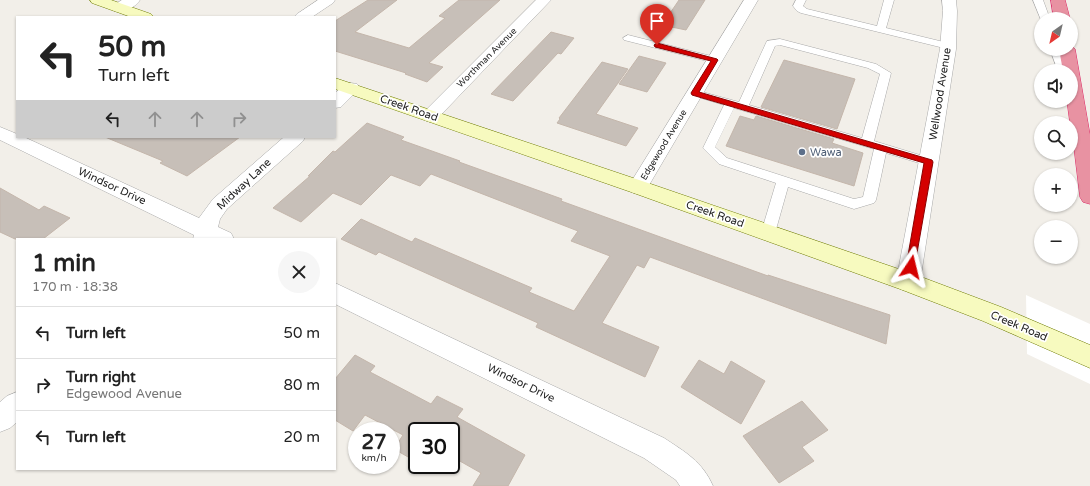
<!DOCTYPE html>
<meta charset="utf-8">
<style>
:root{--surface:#fff;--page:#f6f6f6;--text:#222;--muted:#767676;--line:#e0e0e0}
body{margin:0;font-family:"Varela Round",sans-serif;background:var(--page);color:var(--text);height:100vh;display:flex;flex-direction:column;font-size:15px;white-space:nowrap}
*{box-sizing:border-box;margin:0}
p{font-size:13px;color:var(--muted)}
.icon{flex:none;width:22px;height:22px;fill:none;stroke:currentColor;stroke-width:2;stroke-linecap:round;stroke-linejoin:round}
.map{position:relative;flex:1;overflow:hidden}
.sheet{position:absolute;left:16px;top:238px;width:320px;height:232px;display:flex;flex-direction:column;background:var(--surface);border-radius:0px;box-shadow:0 1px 3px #0004}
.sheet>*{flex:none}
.guide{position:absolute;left:16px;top:16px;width:320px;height:122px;border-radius:0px;box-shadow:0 1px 3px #0004;background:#fff;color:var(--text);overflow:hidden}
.needle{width:26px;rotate:214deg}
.controls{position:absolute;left:1034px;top:12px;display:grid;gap:8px}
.controls a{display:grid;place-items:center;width:44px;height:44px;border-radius:50%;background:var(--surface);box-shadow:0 1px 3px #0004;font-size:20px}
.speed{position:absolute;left:348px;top:422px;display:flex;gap:8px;font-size:20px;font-weight:700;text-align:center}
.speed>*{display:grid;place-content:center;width:52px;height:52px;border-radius:50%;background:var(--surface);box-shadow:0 1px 3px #0004;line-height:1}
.speed small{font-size:10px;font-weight:400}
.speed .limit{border:2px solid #111;border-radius:6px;background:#fff;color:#111}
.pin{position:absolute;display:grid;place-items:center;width:34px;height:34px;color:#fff;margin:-41px -17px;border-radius:50% 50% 50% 0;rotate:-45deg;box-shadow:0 0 4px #0007}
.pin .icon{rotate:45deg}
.me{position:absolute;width:44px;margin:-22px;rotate:10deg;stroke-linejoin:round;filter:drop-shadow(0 0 3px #0008)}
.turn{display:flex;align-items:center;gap:14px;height:84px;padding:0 16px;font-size:18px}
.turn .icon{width:52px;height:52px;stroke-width:2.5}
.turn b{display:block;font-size:28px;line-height:34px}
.lanes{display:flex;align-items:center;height:38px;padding:0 16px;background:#0003;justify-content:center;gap:20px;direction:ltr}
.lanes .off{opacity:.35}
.round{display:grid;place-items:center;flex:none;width:42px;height:42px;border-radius:21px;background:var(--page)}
.head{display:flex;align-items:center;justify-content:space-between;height:68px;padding:0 16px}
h1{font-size:24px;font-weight:700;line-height:30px}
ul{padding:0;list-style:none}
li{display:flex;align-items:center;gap:12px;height:52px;padding:0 16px;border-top:1px solid var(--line)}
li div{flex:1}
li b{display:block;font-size:15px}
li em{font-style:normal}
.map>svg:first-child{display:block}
.pier{fill:#fff}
.building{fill:#c7bfb8;stroke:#c4b6ab}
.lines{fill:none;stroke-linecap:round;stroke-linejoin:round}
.lane-casing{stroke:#a9a9a9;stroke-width:1}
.street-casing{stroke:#a9a9a9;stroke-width:1}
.secondary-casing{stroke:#707d05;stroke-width:1}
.highway-casing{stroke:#dc2a67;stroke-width:1}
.lane{fill:#fff;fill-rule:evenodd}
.street{fill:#fff;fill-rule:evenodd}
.secondary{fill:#f7fabf;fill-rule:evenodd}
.highway{fill:#e892a2;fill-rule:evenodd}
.route{fill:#d40000;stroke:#8a0000}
.service-dot{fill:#5c6f8a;stroke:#fff;stroke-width:1.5}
.labels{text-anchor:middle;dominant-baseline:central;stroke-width:3.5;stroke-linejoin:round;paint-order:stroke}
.far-street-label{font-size:9px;fill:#222;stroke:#fff}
.street-label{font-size:11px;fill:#222;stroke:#fff}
.service-label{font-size:11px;fill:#4e5e75;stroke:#fff;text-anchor:start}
</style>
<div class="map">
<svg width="1090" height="486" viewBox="0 0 1090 486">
<rect width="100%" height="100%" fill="#f2efe9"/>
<path class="pier" d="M1026,295l64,29v60l-63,-30z"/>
<path class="building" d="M368,0h29l-42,32 54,16 36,-30 -6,-2 20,-16h41l-71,63 14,4 -16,15 -22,-8 1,-1 -71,-22v-30z
M679,0h26l-19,30 -24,-5z
M551,32l23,6 -13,16 -3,-1 -45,48 -22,-7z
M639,56l27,7 -19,29 -28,-8z
M784,60l71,19 -18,50 -76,-22z
M602,62l26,7 -32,45 42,14 -12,18 -69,-23 3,-4 -1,-1z
M740,116l14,4 2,-4 78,23 -2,4 31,10 -9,33 -128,-40z
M367,123l37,14 -3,3 59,21 -1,1 103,37 -1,2 207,75v-1l122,40 -4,29 -236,-87 -6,11 -7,-3 -35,58 57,24 -14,30 -109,-50 2,-4 -72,-32 -87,-39 -3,3 -35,-16 20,-20 51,23 3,-4 117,50 -3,4 45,19 36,-55 -39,-15 7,-10 -147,-57 -11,12 -29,-11 -30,30 -28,-12 -32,29 -28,-14 37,-32h-2l25,-25 2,1z
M105,137h135l-53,39 -27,-13 3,-2z
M0,188l39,22 5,-4 26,12 -27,21h-28l-15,-7z
M355,355l20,11 -5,6 44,23 17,9 6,-8 26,13 -6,8 68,38 -17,31h-35l8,-13 -30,-17v-25h-34v31l-23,-13 9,-14 -38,-20 -12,16 -18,-11v-41z
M699,360l25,14 7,-13 34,20 -24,43 -60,-37z
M802,401l26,29 -26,17 12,14 -35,22 -36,-47z"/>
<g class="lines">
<g class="lane-casing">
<path id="lane" d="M796,0h10l-3,6 4,3 70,17 7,-26h10l-8,28 66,16 1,2 -5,3 -147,-36 -4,-2 -4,-5z
M1033,0h10l7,19h-9v1z
M628,35l91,23 1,2 -5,3 -91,-23 -1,-2z
M780,39l96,25 15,9 -17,68 59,18 2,3 -2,3 -4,1 -43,-13 -10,47 -2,3 -20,6 -66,-22 -13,46 -2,4 -5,1 -5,-1 -2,-4 15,-50 -57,-19 -16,-16 21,-43 -33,-10 -2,-2 6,-3 44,12 27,-59 1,-2zM780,45l88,23 12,6 -18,64 -113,-33 26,-59zM734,108l140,41 -11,48 -9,2 -127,-41 -12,-11z
M1050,49h10l8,22h-10z"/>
</g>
<g class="street-casing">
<path id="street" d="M122,0h18c-5,8 -17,13 -26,11l-2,-3 2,-3z
M318,0h17l-2,3 -21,14h-18l3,-3z
M536,0h15l-115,120 -6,2 -6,-2 -3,-4 3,-4z
M744,0h14l-113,192 -7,2 -7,-2 -3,-5 3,-5z
M942,0h14l1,11 -1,38 -36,233 -4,7 -8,2 -8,-2 -4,-7 44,-233 3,-38z
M351,83l6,1 3,4 -19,19 -6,1v-15l10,-9z
M0,127l17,7v3h7l175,81 14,-19 71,-62h21l-2,4 -76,68 -7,10 -2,8 13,6 3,6h-41l1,-4 -194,-95z
M335,283l329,155c21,14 38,23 49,48h-33l-4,-6 -32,-22 -309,-154z
M17,392v30l-7,6 -10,4v-30l7,-6z"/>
</g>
<g class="secondary-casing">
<path id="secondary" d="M90,0h21l40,14 3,3h-23l-39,-14z
M335,78l310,104 271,93 85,32 89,38v23l-107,-47 -83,-32 -269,-97 -296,-103z"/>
</g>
<g class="highway-casing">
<path id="highway" d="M1051,0h14l5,19h-16z
M1071,45l4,4 15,86v69l-7,-2 -3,-5 -9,-74h-1l-3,-22h4v-30h-8l-4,-22h12z"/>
</g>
<use href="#lane" class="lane"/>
<use href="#street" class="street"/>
<use href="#secondary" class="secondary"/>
<use href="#highway" class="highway"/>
</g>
<path class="route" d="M657,43l60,16 1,1 -19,32 233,68 1,2 -19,108h-6l-2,-3 18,-104 -232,-68 -1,-2 20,-32 -56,-14 -1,-2z"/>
<circle class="service-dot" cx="802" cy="152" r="4"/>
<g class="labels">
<g class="far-street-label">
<text transform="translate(487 58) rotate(-45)">Worthman Avenue</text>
<text transform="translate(664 145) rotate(-59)">Edgewood Avenue</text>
</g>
<g class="street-label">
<text transform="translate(940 94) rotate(-81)">Wellwood Avenue</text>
<text transform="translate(409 108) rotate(19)">Creek Road</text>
<text transform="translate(244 184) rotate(-43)">Midway Lane</text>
<text transform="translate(112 186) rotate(25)">Windsor Drive</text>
<text transform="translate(715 214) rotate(19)">Creek Road</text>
<text transform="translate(1019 326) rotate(23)">Creek Road</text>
<text transform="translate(521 383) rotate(26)">Windsor Drive</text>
</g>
<g class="service-label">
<text x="810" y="152">Wawa</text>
</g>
</g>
</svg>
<div class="controls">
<a><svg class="needle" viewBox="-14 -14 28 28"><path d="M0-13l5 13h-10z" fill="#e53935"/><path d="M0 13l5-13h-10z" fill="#767676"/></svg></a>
<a><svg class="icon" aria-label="sound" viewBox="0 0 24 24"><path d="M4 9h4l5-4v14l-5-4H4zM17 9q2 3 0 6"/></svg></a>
<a><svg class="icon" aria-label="search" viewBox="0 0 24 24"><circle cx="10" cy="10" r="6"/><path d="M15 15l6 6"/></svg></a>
<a>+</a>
<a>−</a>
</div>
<div class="speed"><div>27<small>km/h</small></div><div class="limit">30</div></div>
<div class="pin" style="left:657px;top:45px;background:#d93025"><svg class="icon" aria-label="arrive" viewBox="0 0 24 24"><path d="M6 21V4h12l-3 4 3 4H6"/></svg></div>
<svg class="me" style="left:911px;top:267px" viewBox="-20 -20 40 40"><path d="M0-17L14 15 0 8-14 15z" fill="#d40000" stroke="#fff" stroke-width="4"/></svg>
<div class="guide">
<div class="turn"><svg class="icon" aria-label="left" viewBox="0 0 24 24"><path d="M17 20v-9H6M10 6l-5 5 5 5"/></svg><div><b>50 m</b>Turn left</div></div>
<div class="lanes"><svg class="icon" aria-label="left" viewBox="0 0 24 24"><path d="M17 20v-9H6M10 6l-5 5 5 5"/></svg><svg class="icon off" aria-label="ahead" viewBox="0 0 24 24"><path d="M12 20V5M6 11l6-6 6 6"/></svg><svg class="icon off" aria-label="ahead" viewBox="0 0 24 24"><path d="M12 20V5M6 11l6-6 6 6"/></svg><svg class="icon off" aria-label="right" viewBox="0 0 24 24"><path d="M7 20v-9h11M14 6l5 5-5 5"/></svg></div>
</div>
<section class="sheet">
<div class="head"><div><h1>1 min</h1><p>170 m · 18:38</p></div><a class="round"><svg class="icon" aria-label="close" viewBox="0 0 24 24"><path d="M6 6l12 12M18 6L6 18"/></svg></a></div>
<ul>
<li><svg class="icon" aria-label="left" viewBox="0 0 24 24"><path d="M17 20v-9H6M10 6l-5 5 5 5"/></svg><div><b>Turn left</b></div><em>50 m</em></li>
<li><svg class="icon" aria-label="right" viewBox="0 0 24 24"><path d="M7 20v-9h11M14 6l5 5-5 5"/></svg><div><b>Turn right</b><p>Edgewood Avenue</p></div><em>80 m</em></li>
<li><svg class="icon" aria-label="left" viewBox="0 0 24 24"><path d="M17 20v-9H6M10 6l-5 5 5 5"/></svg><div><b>Turn left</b></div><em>20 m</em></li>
</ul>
</section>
</div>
